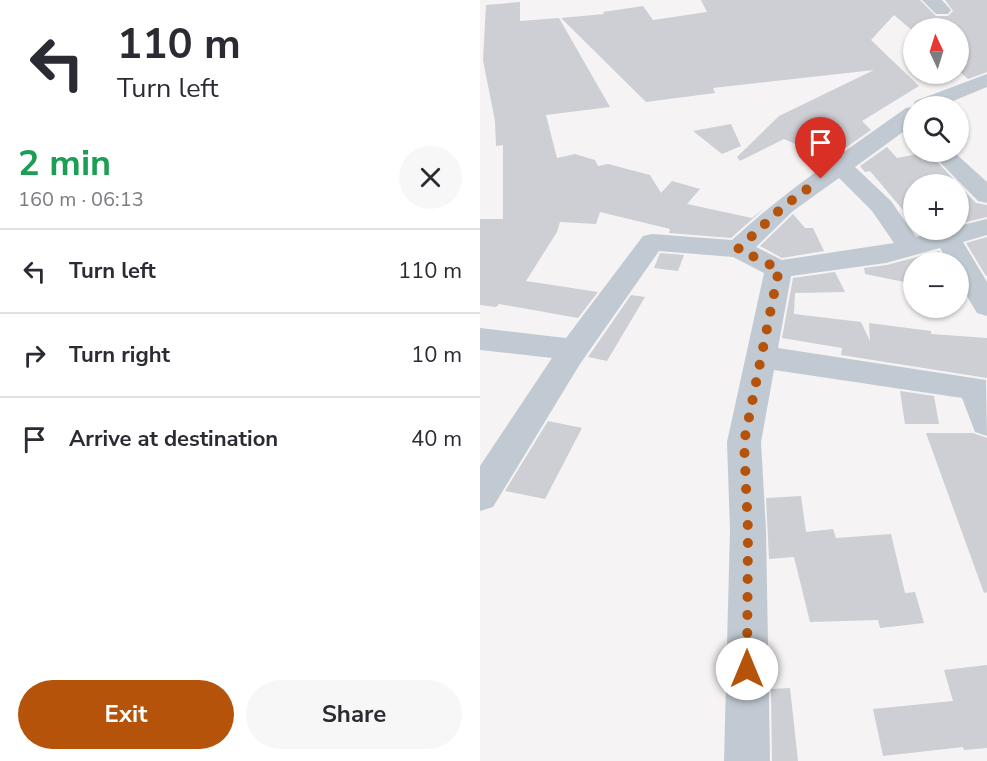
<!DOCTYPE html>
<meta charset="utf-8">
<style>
:root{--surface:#fff;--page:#f7f7f7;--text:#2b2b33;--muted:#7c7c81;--line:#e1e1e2;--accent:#b45309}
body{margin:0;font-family:"Nunito Sans",sans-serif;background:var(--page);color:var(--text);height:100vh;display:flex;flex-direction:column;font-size:22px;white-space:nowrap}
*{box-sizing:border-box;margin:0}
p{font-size:20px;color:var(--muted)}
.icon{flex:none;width:33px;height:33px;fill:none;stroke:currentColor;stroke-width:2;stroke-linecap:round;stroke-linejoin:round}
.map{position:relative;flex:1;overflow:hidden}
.panel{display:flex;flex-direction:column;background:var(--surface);width:480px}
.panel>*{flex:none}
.top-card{background:#fff;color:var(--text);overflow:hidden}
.needle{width:39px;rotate:356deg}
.tools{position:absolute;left:423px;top:18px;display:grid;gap:12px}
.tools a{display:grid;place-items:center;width:66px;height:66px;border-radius:50%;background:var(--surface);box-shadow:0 2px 4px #0004;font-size:30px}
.pin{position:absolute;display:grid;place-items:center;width:51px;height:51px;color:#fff;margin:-62px -26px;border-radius:50% 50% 50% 0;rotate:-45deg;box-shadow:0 0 6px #0007}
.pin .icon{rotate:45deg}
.me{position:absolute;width:66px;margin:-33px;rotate:0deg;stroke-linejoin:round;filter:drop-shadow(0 0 4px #0008)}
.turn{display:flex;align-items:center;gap:21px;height:126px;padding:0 18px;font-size:27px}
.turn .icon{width:78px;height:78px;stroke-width:2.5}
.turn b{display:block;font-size:42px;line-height:51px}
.round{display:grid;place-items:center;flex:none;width:63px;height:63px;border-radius:32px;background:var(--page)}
.summary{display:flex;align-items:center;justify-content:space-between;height:102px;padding:0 18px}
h1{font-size:36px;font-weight:700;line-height:45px;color:#1e9e55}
.cta{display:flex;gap:12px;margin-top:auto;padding:12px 18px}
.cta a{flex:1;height:69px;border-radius:36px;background:var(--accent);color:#fff;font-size:24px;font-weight:700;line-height:69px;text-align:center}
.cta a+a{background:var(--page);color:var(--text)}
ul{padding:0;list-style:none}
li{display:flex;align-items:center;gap:18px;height:84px;padding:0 18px;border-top:2px solid var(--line)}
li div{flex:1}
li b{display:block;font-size:22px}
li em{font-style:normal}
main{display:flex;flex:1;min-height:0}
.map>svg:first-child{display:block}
.building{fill:#cdcfd5}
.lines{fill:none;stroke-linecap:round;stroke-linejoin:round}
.street{fill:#c1cad2;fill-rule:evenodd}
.route{stroke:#b45309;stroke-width:10;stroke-dasharray:0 18}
</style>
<main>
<section class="panel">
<div class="top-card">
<div class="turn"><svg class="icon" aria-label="left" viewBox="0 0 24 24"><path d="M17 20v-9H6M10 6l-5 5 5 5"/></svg><div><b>110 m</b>Turn left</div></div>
</div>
<div class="summary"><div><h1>2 min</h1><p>160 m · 06:13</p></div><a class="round"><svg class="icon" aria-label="close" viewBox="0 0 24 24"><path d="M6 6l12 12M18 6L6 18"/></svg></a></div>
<ul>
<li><svg class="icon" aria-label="left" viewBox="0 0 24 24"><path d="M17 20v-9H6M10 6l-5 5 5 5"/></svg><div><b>Turn left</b></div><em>110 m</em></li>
<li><svg class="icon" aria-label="right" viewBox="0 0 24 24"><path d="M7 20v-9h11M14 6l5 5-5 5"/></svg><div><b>Turn right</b></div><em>10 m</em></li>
<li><svg class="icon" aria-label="arrive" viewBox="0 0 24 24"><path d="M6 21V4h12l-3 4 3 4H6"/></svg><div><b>Arrive at destination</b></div><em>40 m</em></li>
</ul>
<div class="cta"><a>Exit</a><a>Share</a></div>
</section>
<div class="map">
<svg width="507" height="761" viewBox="0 0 507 761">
<rect width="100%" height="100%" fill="#f5f3f3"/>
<path class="building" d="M221,0h219l16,16h12l5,-5 -8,-11h42v72l-19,7 -10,-9v-42h-44v4l-20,-17 -23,25 48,46 -57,35 9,9 -27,19 -18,-21 -26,18 -16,-7 -44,22 -3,-4 42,-41 95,-46 -161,18 2,5 -69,9 -85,-84 43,-4 -1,-2 40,-6 10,14 54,-8z
M40,2v19l39,-3 51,89 -64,8 11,43 18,-4 20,6 3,6 10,-2 42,11 11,18 11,-12 28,8 -13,15 65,14 14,-11 -35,31 -62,-5 1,-4 -70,-17 -4,12 -36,-2 -3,10 -31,49 72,11 -20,26 -79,-14 -3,3 -16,-2v-86h23v-74l-7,1 -1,-25 -12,-61 3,-55z
M251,124l10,22 -19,8 -29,-23z
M407,147l10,11 31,-6 48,51 11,2v12l-29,7v-40h-44v39l-44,-52 -5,1 -5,-6z
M313,214l12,14h8l11,23 -42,7 -22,-12z
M507,237v39h-1l-20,-33z
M459,251l7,11h-32v22l-49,-10 -1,-6 23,-3z
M180,253l24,2 -6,16 -24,-3z
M355,272l10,20 -50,1 -1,21 67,8 9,19 -1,-18 62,8v3l56,4v40l-146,-23 1,-7 -60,-10 11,-60z
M151,295l14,2 -38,64 -19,-4z
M420,391l34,5 5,28h-34z
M68,421l34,7 -37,71 -40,-8z
M446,433h47l14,5v154l-3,1z
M321,496l5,36 27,-3 3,9 55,-4 14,59 10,-1 9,31 -44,5 -2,-8 -68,2 -16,-65 -25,2 -3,-61z
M507,665v83l-23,2 -1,-3 -80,9 -10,-47 80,-8 -9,-31z
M310,688l8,73h-26l-1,-72z"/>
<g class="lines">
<path class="street" d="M442,0h20l9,10 -3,4h-12z
M507,74v13l-46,19h-27v18l-59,43 36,34 25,36 31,-7h11v-4l29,-7v16l-24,7 24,40v34l-10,-3 -19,-32v-19h-10l-8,-14 -54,15 -95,13 -13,72 208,32 1,56 -12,-4 -13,-34 -188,-28 -13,72 5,88 4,231h-46l6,-231 -3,-88 37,-169 -31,-16 -74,-6 -79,113 -87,143 -13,4v-45l72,-108 -72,-8v-22l86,10 77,-102 9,-2 80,6c54,-50 114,-89 174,-132l7,-1 2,-6zM359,178l33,33 22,32 -112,17 -26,-13 37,-36z
M450,152h24l33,30v21l-9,-2z"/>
</g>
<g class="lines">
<path class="route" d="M267,669l1,-139 -4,-88 35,-173 -41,-20 46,-43 37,-27"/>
</g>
</svg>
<div class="tools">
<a><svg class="needle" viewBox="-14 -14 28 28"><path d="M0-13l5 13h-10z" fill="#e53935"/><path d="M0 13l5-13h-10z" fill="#7c7c81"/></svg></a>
<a><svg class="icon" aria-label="search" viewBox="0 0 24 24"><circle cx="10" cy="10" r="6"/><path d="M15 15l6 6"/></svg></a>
<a>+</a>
<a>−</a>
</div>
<div class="pin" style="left:341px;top:179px;background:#d93025"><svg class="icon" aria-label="arrive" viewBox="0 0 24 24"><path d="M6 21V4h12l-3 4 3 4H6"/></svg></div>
<svg class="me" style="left:267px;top:669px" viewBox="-20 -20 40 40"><circle r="19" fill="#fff"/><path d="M0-13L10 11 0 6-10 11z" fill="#b45309"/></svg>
</div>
</main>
